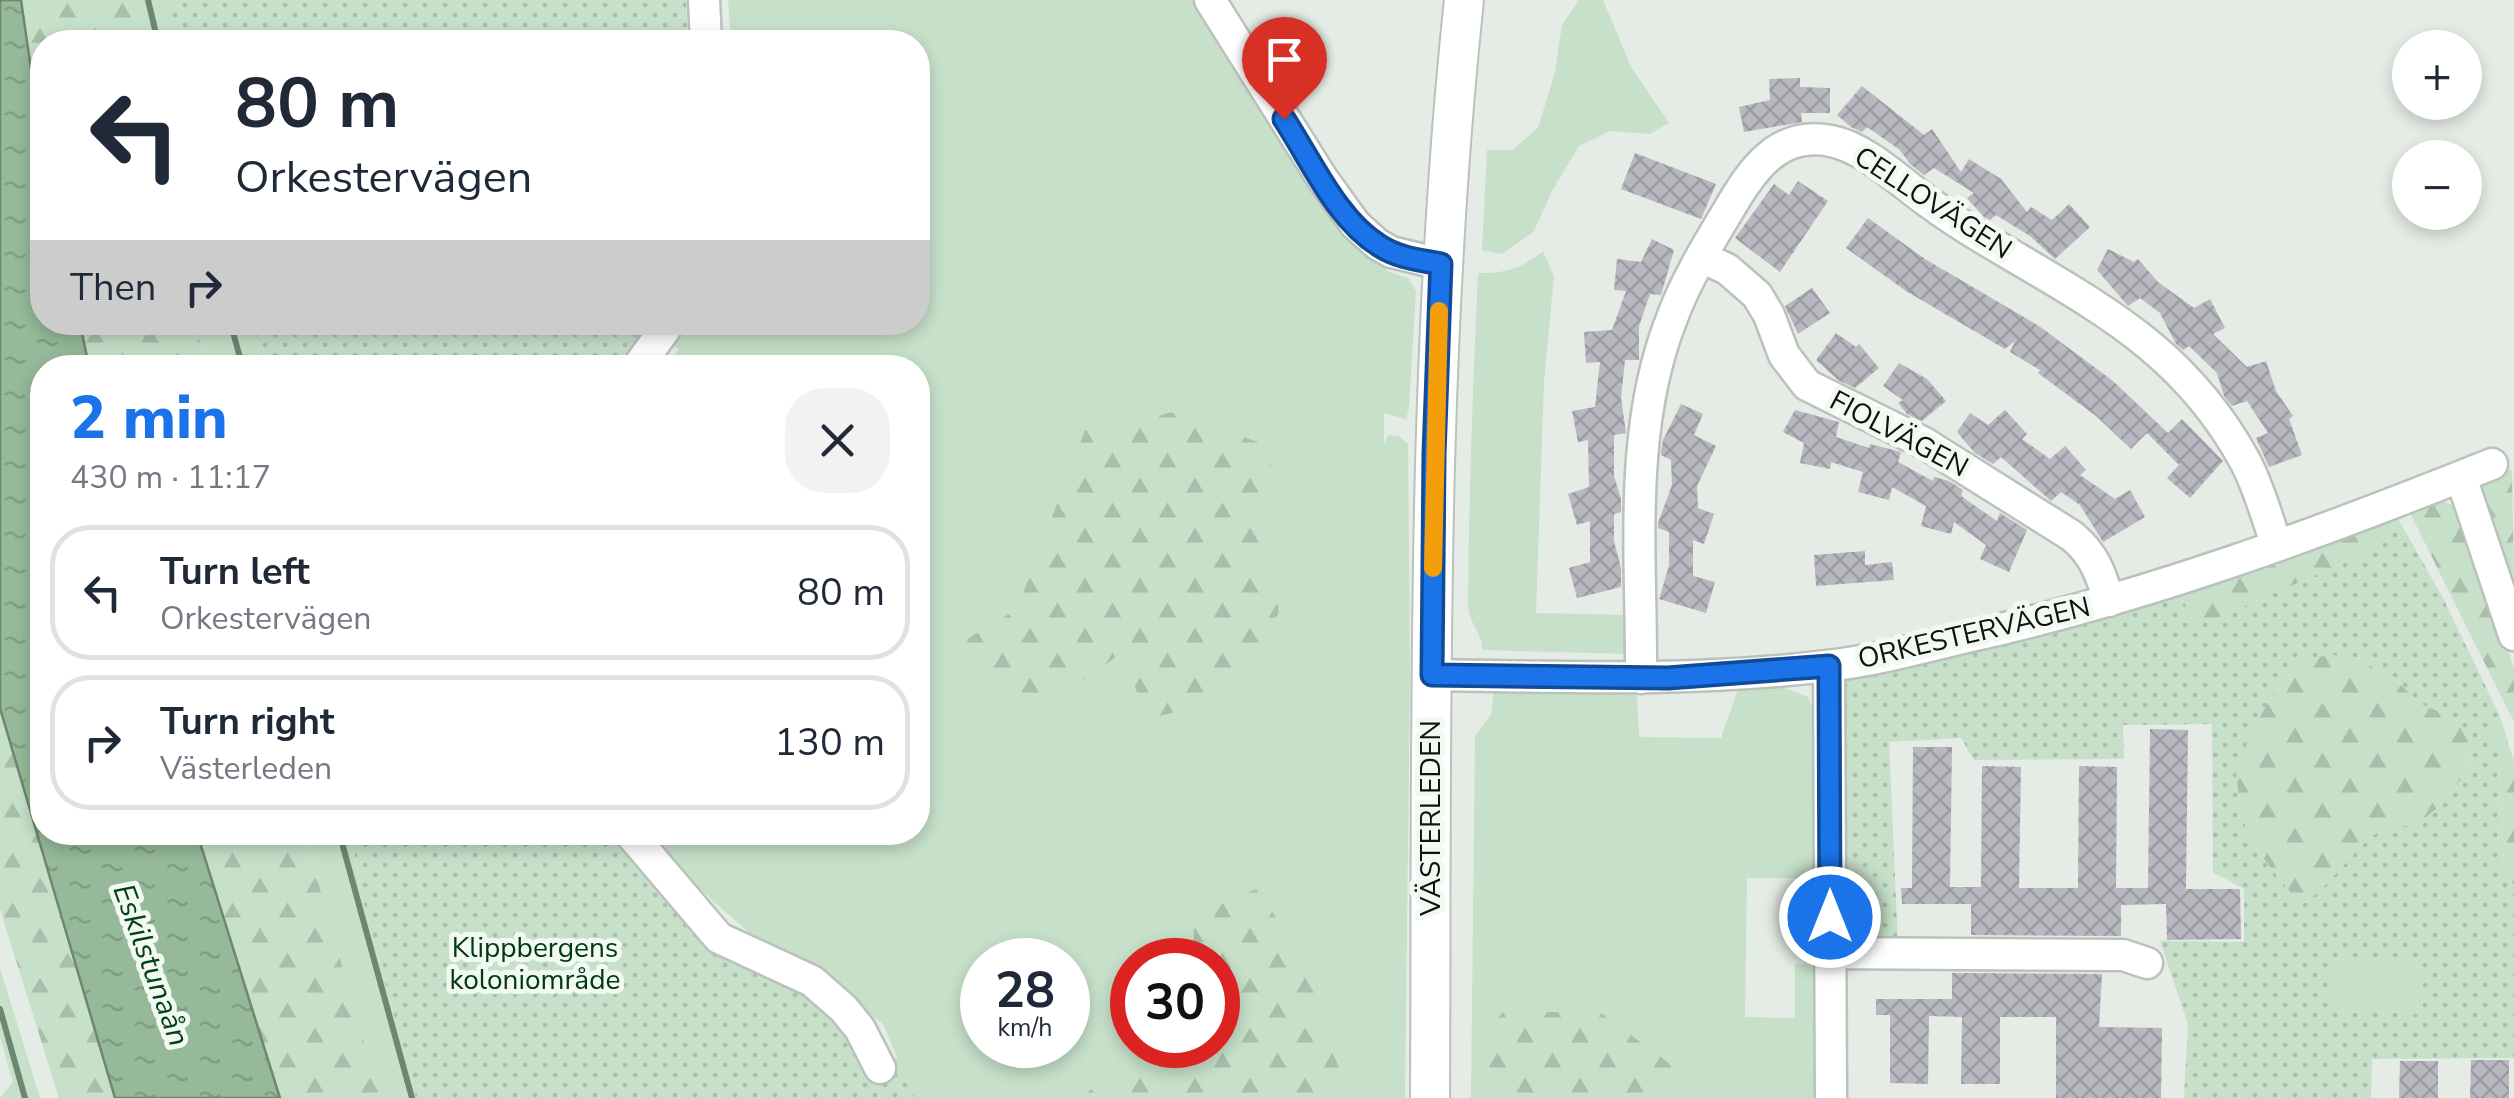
<!DOCTYPE html>
<meta charset="utf-8">
<style>
:root{--surface:#fff;--page:#f2f2f3;--text:#1f2937;--muted:#747a83;--line:#e0e1e3;--accent:#1a73e8}
body{margin:0;font-family:"Nunito Sans",sans-serif;background:var(--page);color:var(--text);height:100vh;display:flex;flex-direction:column;font-size:38px;white-space:nowrap}
*{box-sizing:border-box;margin:0}
p{font-size:32px;color:var(--muted)}
.icon{flex:none;width:55px;height:55px;fill:none;stroke:currentColor;stroke-width:2;stroke-linecap:round;stroke-linejoin:round}
.map{position:relative;flex:1;overflow:hidden}
.sheet{position:absolute;left:30px;top:355px;width:900px;height:490px;display:flex;flex-direction:column;background:var(--surface);border-radius:40px;box-shadow:0 5px 15px #0003}
.sheet>*{flex:none}
.guide{position:absolute;left:30px;top:30px;width:900px;height:305px;border-radius:40px;box-shadow:0 5px 15px #0003;background:#fff;color:var(--text);overflow:hidden}
.buttons{position:absolute;left:2392px;top:30px;display:grid;gap:20px}
.buttons a{display:grid;place-items:center;width:90px;height:90px;border-radius:50%;background:var(--surface);box-shadow:0 5px 15px #0003;font-size:50px}
.speed{position:absolute;left:960px;top:938px;display:flex;gap:20px;font-size:50px;font-weight:700;text-align:center}
.speed>*{display:grid;place-content:center;width:130px;height:130px;border-radius:50%;background:var(--surface);box-shadow:0 5px 15px #0003;line-height:1}
.speed small{font-size:25px;font-weight:400}
.speed .limit{border:15px solid #d22;background:#fff;color:#111}
.pin{position:absolute;display:grid;place-items:center;width:85px;height:85px;color:#fff;margin:-102px -42px;border-radius:50% 50% 50% 0;rotate:-45deg;box-shadow:0 0 10px #0007}
.pin .icon{rotate:45deg}
.me{position:absolute;width:110px;margin:-55px;rotate:0deg;stroke-linejoin:round;filter:drop-shadow(0 0 8px #0008)}
.turn{display:flex;align-items:center;gap:35px;height:210px;padding:0 40px;font-size:45px}
.turn .icon{width:130px;height:130px;stroke-width:2.5}
.turn b{display:block;font-size:70px;line-height:85px}
.then{display:flex;align-items:center;height:95px;padding:0 40px;background:#0003;gap:20px;font-size:38px}
.round{display:grid;place-items:center;flex:none;width:105px;height:105px;border-radius:40px;background:var(--page)}
.summary{display:flex;align-items:center;justify-content:space-between;height:170px;padding:0 40px}
h1{font-size:60px;font-weight:800;line-height:75px;color:var(--accent)}
ul{padding:0;list-style:none}
li{display:flex;align-items:center;gap:30px;height:135px;margin:0 20px 15px;padding:0 20px;border:5px solid var(--line);border-radius:40px}
li div{flex:1}
li b{display:block;font-size:38px}
li em{font-style:normal}
.map>svg:first-child{display:block}
.grass{fill:#c6e0c9;fill-rule:evenodd}
.forest{fill:url(#forest-firs)}
.park{fill:url(#park-dots);fill-rule:evenodd}
.water{fill:url(#water-ripples);stroke:#6d8770;stroke-width:2.5}
.lines{fill:none;stroke-linecap:round;stroke-linejoin:round}
.stream{stroke:#6d8770;stroke-width:6}
.building{fill:url(#building-cross-hatch)}
.minor-casing{stroke:#bbc1bb;stroke-width:35}
.major-casing{stroke:#bbc1bb;stroke-width:42}
.minor{stroke:#fff;stroke-width:30}
.major{stroke:#fff;stroke-width:38}
.route-casing{stroke:#114b97;stroke-width:25}
.route{stroke:#1a73e8;stroke-width:18}
.slow{stroke:#f59e0b;stroke-width:18}
.labels{text-anchor:middle;dominant-baseline:central;stroke-width:10;stroke-linejoin:round;paint-order:stroke}
.street-label{font-size:28px;fill:#0f110f;stroke:#f2f9f3}
.park-label{font-size:28px;fill:#003a10;stroke:#f2f9f3}
.water-label{font-size:30px;font-style:italic;fill:#044016;stroke:#f2f9f3}
</style>
<div class="map">
<svg width="2514" height="1098" viewBox="0 0 2514 1098">
<defs>
<pattern id="forest-firs" width="22" height="20" patternUnits="userSpaceOnUse" patternTransform="scale(2.5)"><rect width="22" height="20" fill="#c6e0c9"/><path d="M5 1l3.5 6h-7zM16 11l3.5 6h-7z" fill="#a9bfab"/></pattern>
<pattern id="park-dots" width="8" height="8" patternUnits="userSpaceOnUse" patternTransform="scale(2.5)"><rect width="8" height="8" fill="#c6e0c9"/><path d="M2 2h.1M6 6h.1" fill="none" stroke="#a9bfab" stroke-width="1.8" stroke-linecap="round"/></pattern>
<pattern id="water-ripples" width="26" height="14" patternUnits="userSpaceOnUse" patternTransform="scale(2.5)"><rect width="26" height="14" fill="#95b999"/><path d="M2 4q2-2 4 0t4 0M15 11q2-2 4 0t4 0" fill="none" stroke="#7f9e83"/></pattern>
<pattern id="building-cross-hatch" width="8" height="8" patternUnits="userSpaceOnUse" patternTransform="scale(2.5)"><rect width="8" height="8" fill="#b9b7bf"/><path d="M0 0l8 8M0 8l8-8" fill="none" stroke="#9e9ca3"/></pattern>
</defs>
<rect width="100%" height="100%" fill="#e5ebe5"/>
<path class="grass" d="M130,0h37l10,42h-38z
M728,0h473l136,219 52,53 19,6 8,13 -7,117 -3,11 -22,-6v30l5,-8 10,1 9,8 2,227 -5,427h-53l-34,-80 2,-39 -127,-62 1,43h-62v85h54l-69,24 -37,29h-165l-32,-74 -72,-54 -39,-17 -78,-69 -41,-51 265,-1v-464l-253,-1 14,-17 -9,-8 13,-19 235,-1v-280h-187zM1171,412l102,35 -11,88 17,77 -156,40 -79,57 -92,-61 65,-39 68,-179 36,-2zM982,960h86v85h-86z
M1579,0h24l28,67 38,56 -19,11 -40,-3 -31,15 -27,45 -18,40 -32,23 -20,-4 5,-100h25l26,-22 17,-56 7,-47z
M1543,251l11,25 -10,106 -8,231 93,2 -1,39 -146,-4c2,-17 -14,-24 -14,-49 1,-110 5,-219 10,-328 26,1 45,-5 65,-22z
M196,323h56l11,44h-58z
M1777,685l31,12 11,29 -1,195 -4,15 -8,6 -10,-4v-60h-49l-2,139 50,1v-54c12,0 18,0 22,12l-3,58 1,64h-134l-7,-31 -195,-29 21,60h-29l4,-362 16,-21 3,-24 143,4 2,42 82,1 17,-49z
M304,833h47l12,67 53,198h-36z
M2331,959l89,4 -3,51 -89,-4z
M0,968l40,130h-40l13,-16 -13,-45z"/>
<path class="forest" d="M21,0h109l9,42h-97v103z
M80,323h116l9,44h-116z
M1171,412l102,35 -11,88 17,77 -48,87 -85,20 -23,-67 -79,57 -41,-4 -51,-57 65,-39 68,-179 36,-2z
M2512,469l2,114 -11,3 -26,-98z
M2439,500l23,8 52,161v53l-107,-215z
M2397,517l-23,33 -168,73 -14,-4 -14,-30z
M2334,654l30,8 27,14 32,29 18,7 24,19 7,21 -7,22 -26,33 -25,19h-23l-20,10 -54,58 -20,7 -45,-57 -11,-29 -6,-42 18,-46 28,-44 28,-25z
M0,702l115,396h-56l-59,-189z
M2500,716l14,46v123l-11,-11 -4,-116 -11,-31z
M197,833h107l76,265h-100z
M1256,889l64,90 -2,39 34,80h-272l37,-29 69,-24h32v-85h-24l-1,-43z
M1504,1011l97,2 73,54 7,31h-181l-21,-60z"/>
<path class="park" d="M167,0h519l2,42h-511z
M252,323h404l-44,45 -349,-1z
M2397,517l45,79 58,120 -12,11 11,31 4,116 11,11v173l-142,1 -1,39h-187l4,-74 -28,-83 84,1v-53l-31,-17 -1,-148 -89,1 1,34 -150,1 -13,-22 -72,4 9,203c-24,-3 -45,0 -58,-23l1,-226 6,-14 11,-13 320,-80 14,30 14,4 168,-73zM2334,655l30,7 27,14 32,29 18,7 23,19 8,22 -7,21 -26,33 -25,19h-23l-20,10 -54,58 -20,7 -45,-57 -11,-29 -5,-42 17,-46 28,-44 28,-25zM2331,959l88,4 -2,51 -88,-4z
M351,833h261c16,19 31,43 50,60 68,60 164,91 202,179l34,-14 17,40h-499l-53,-198z"/>
<path class="water" d="M0,0h21l21,145v177l38,1 9,44 -47,1v464l155,1 83,265h-165l-115,-390z"/>
<g class="lines">
<path class="stream" d="M148,0l10,42
M230,322l13,46
M339,832l73,266
M0,1009l25,89"/>
</g>
<path class="building" d="M1800,78v9l30,1v25h-29l1,9 -58,10 -5,-25 31,-7 -1,-21z
M1862,86l62,49 8,-6 29,43 8,-13 32,20 26,33 4,-5 21,13 17,-16 21,23 -35,32 -25,-23 -34,-21 -6,5 -6,-3 -17,-19 7,-5 -40,-25 -10,7 -14,-11 -10,-14 -33,-23 -5,5 -11,-5 -14,-12z
M1635,153l81,31 -15,35 -80,-30z
M1798,181l30,20 -48,71 -45,-34 39,-54 15,11z
M1868,218l57,41 114,67 74,55 55,52 14,-14 41,42 -33,37 -23,-20 12,-13 -32,-32 -16,16 -35,-33 -58,-43 2,-3 -30,-18 5,-11 -10,8 -99,-58 -60,-43z
M1652,239l22,11 -13,45 -11,-1 -11,32v34h-14l-4,38 5,35 -12,2v41l7,23v13l-7,2v27l7,27v19l-44,11 -8,-30 21,-6v-41l-13,4 -9,-31 21,-7 -1,-47 -10,2 -6,-31 23,-4 5,-45 -14,1 -2,-31 28,-2 14,-39 -12,-1 3,-31 24,3z
M2108,249l26,13 4,-3 20,23 36,26 16,-9 15,29 -12,6 34,33 19,-6 10,30 17,25 -4,3 13,36 -33,12 -13,-29 12,-5 -21,-32 -15,5 -8,-10 -7,-23 -28,-27 -6,4 -7,-6 -16,-31 -20,-15 -12,8 -31,-36z
M1812,288l18,25 -32,21 -13,-28z
M1836,333l20,14 3,-3 20,24 -24,20 -17,-8 -22,-20z
M1899,363l28,16 19,22 -24,20 -15,-7 -9,-11 5,-3 -20,-14z
M1681,404l22,10 -9,21 22,11 -19,40 1,22 16,6 -10,30 -11,-4v36l22,6 -9,31 -47,-14 10,-33v-34l-11,-4v-5l14,-38 -1,-25 -10,-5v-3l2,-12z
M1795,410l44,12 -3,15 33,11 1,-4 31,8 -3,10 35,19 1,-4 15,4 14,9 -2,6 36,25 3,-8 27,17 -18,42 -29,-13 6,-14 -32,-23 -3,12 -30,-8 5,-20 -34,-19 -3,13 -31,-8 5,-20 -32,-10 -1,7 -30,-6 4,-20 -21,-11z
M2005,410l22,24 -5,5 28,20 15,-13 21,24 -6,5 35,24 15,-9 15,27 -42,25 -23,-37 -19,-13 -10,9 -50,-44 -8,7 -18,-11 -18,-21 13,-19 18,12z
M1865,551v14l27,-3 2,18 -78,6 -2,-31z
M2150,729l38,1 -2,159h54l1,50 -74,1 -1,-36 -45,1v31l-150,-1v-31h-69l-1,-16h11l1,-141h39l-2,140h31l1,-121 39,1 -2,121h59l1,-122 38,1 -1,121h32z
M1952,973l150,1 -3,53 63,1 -1,70h-105v-81h-56v67h-39l1,-67 -33,-1 -1,68 -38,-1v-68h-14v-16h76z
M2471,1060h38v38h-39z
M2400,1061h38v37h-39z"/>
<g class="lines">
<g class="minor-casing">
<path id="minor" d="M704,0l2,42
M1210,0l112,178 33,46 22,20 14,8 50,12
M1701,257l26,12 30,26 12,20 15,40 23,30 117,58 148,93c22,18 29,38 37,65
M637,368l33,-46
M2461,477l53,158
M1829,666l2,432
M1432,675c132,2 263,7 394,-9 47,-5 95,-18 141,-29 180,-40 353,-104 525,-173
M1641,678c1,-119 -14,-247 31,-360 14,-38 35,-72 56,-107 23,-40 50,-81 103,-70 35,7 68,40 96,60 24,18 50,34 76,49 101,60 183,103 242,211 14,26 22,57 32,85
M629,832l90,106 93,43 32,28 16,20 20,39
M1830,953l293,2 24,8"/>
</g>
<g class="major-casing">
<path id="major" d="M1430,1098c2,-366 -5,-733 34,-1098"/>
</g>
<use href="#minor" class="minor"/>
<use href="#major" class="major"/>
</g>
<g class="lines">
<g class="route-casing">
<path id="route" d="M1284,119c27,41 53,101 96,127 18,12 41,14 61,18l-7,190 -2,221 236,3 161,-12 1,251"/>
</g>
<use href="#route" class="route"/>
<path class="slow" d="M1433,568l6,-257"/>
</g>
<g class="labels">
<g class="street-label">
<text transform="translate(1933 203) rotate(33)">CELLOVÄGEN</text>
<text transform="translate(1899 434) rotate(28)">FIOLVÄGEN</text>
<text transform="translate(1974 633) rotate(-13)">ORKESTERVÄGEN</text>
<text transform="translate(1431 818) rotate(-90)">VÄSTERLEDEN</text>
</g>
<g class="park-label">
<text x="535" y="948">Klippbergens<tspan x="535" dy="32">koloniområde</tspan></text>
</g>
<g class="water-label">
<text transform="translate(151 965) rotate(70)">Eskilstunaån</text>
</g>
</g>
</svg>
<div class="buttons">
<a>+</a>
<a>−</a>
</div>
<div class="speed"><div>28<small>km/h</small></div><div class="limit">30</div></div>
<div class="pin" style="left:1284px;top:119px;background:#d93025"><svg class="icon" aria-label="arrive" viewBox="0 0 24 24"><path d="M6 21V4h12l-3 4 3 4H6"/></svg></div>
<svg class="me" style="left:1830px;top:917px" viewBox="-20 -20 40 40"><circle r="17" fill="#1a73e8" stroke="#fff" stroke-width="3"/><path d="M0-11L8 9 0 5-8 9z" fill="#fff"/></svg>
<div class="guide">
<div class="turn"><svg class="icon" aria-label="left" viewBox="0 0 24 24"><path d="M17 20v-9H6M10 6l-5 5 5 5"/></svg><div><b>80 m</b>Orkestervägen</div></div>
<div class="then">Then<svg class="icon" aria-label="right" viewBox="0 0 24 24"><path d="M7 20v-9h11M14 6l5 5-5 5"/></svg></div>
</div>
<section class="sheet">
<div class="summary"><div><h1>2 min</h1><p>430 m · 11:17</p></div><a class="round"><svg class="icon" aria-label="close" viewBox="0 0 24 24"><path d="M6 6l12 12M18 6L6 18"/></svg></a></div>
<ul>
<li><svg class="icon" aria-label="left" viewBox="0 0 24 24"><path d="M17 20v-9H6M10 6l-5 5 5 5"/></svg><div><b>Turn left</b><p>Orkestervägen</p></div><em>80 m</em></li>
<li><svg class="icon" aria-label="right" viewBox="0 0 24 24"><path d="M7 20v-9h11M14 6l5 5-5 5"/></svg><div><b>Turn right</b><p>Västerleden</p></div><em>130 m</em></li>
</ul>
</section>
</div>
